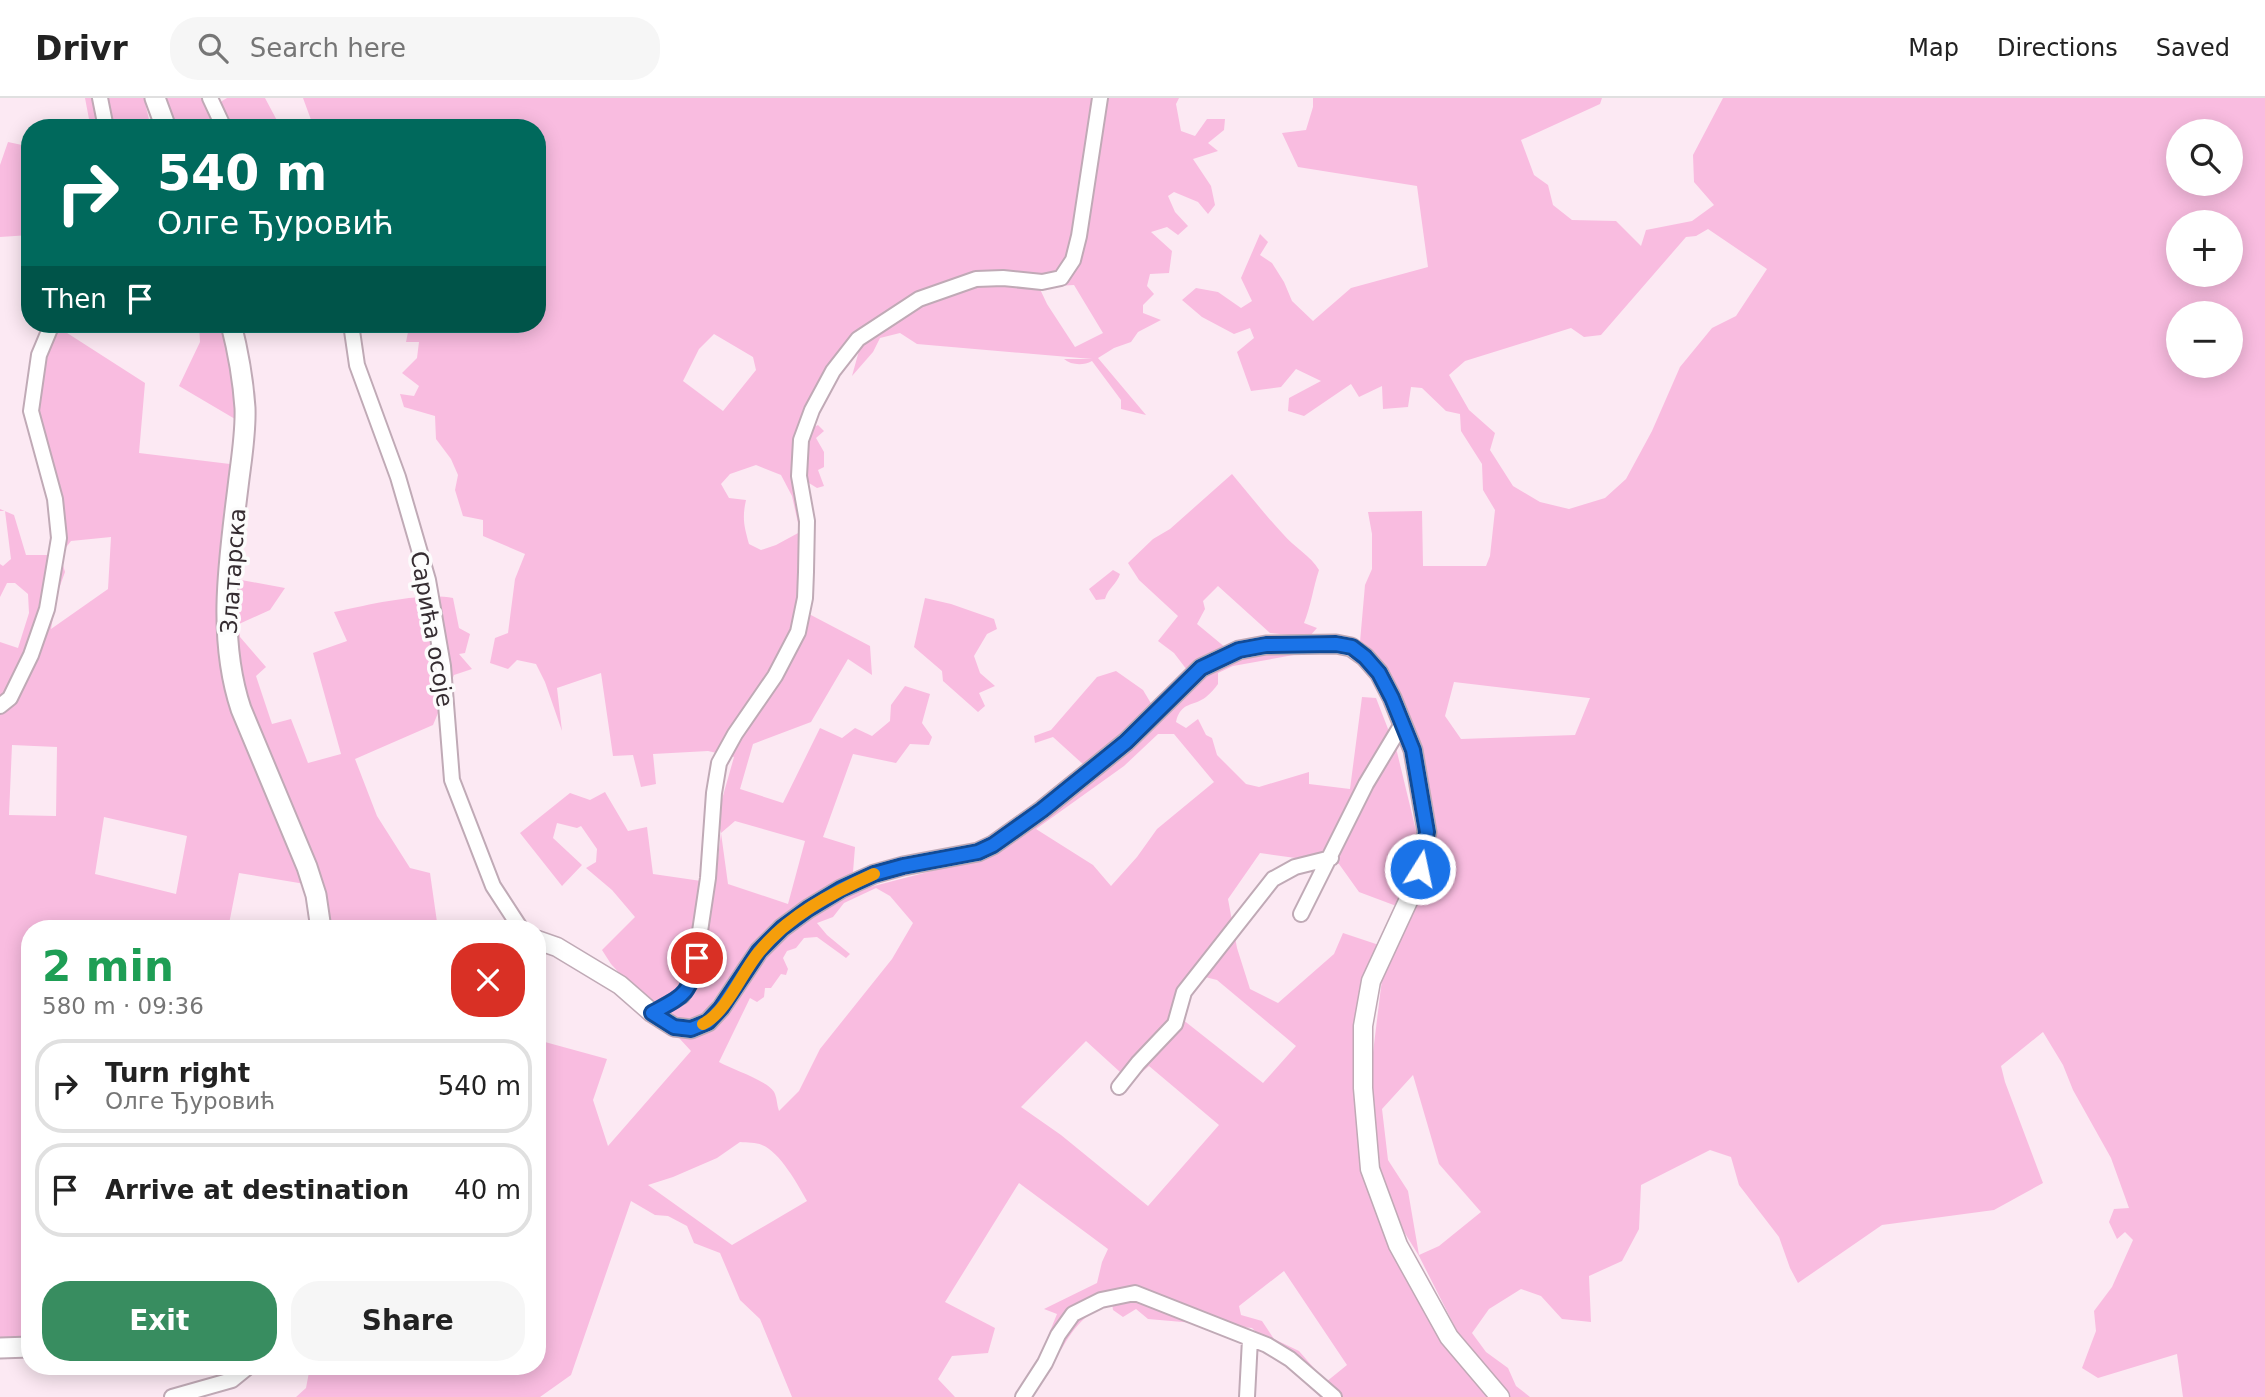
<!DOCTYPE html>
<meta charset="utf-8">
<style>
:root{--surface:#fff;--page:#f6f6f6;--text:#222;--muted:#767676;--line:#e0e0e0;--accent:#388d60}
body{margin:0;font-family:"DejaVu Sans",sans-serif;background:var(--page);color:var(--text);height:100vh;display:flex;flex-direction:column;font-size:26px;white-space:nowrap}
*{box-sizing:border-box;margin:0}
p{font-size:23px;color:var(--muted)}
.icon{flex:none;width:38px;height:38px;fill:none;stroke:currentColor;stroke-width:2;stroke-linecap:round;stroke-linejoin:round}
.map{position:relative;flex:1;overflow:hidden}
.side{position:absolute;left:21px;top:822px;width:525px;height:455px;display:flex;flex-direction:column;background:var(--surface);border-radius:28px;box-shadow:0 4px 18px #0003}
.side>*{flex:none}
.guide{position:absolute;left:21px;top:21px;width:525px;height:214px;border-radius:28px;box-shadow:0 4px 18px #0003;background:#00695c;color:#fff;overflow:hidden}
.buttons{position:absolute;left:2166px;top:21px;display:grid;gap:14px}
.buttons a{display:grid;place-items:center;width:77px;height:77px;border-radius:50%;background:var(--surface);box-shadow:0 4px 18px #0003;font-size:35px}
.pin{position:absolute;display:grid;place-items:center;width:60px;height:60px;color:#fff;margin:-30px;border:4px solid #fff;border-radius:50%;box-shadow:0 2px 7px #0007}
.me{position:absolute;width:77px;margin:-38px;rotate:10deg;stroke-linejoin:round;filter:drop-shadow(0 0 5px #0008)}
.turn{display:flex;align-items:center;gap:24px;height:147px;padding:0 21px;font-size:32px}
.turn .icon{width:91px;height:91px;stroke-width:2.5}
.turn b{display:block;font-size:49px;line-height:60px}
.then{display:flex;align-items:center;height:66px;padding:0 21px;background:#0003;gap:14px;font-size:26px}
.round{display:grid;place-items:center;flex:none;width:74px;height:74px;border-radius:28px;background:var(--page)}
.summary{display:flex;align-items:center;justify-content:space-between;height:119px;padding:0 21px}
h1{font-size:42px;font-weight:800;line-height:52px;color:#1e9e55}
.button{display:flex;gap:14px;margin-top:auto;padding:14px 21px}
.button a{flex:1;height:80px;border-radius:28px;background:var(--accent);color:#fff;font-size:28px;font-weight:800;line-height:80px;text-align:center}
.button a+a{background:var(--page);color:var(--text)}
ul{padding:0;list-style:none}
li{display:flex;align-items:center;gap:21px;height:94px;margin:0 14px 10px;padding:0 7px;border:4px solid var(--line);border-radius:28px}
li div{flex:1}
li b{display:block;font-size:26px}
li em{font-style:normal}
header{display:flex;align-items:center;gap:42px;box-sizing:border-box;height:98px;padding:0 35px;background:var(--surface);border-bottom:2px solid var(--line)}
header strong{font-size:33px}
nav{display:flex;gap:38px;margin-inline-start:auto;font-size:24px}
.search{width:490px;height:63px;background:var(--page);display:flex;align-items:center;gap:18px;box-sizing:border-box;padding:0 24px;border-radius:28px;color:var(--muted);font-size:26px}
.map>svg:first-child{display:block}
.green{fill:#f9bce0;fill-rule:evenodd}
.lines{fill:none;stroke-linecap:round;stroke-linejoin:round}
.minor-casing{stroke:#c0aab6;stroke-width:18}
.tertiary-casing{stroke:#c0aab6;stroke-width:21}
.secondary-casing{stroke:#c0aab6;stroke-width:23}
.minor{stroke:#fff;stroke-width:14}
.tertiary{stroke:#fff;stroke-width:18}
.secondary{stroke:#fff;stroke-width:19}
.route-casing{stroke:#114b97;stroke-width:18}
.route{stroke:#1a73e8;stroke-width:12}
.slow{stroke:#f59e0b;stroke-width:12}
.labels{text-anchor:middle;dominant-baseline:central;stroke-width:7;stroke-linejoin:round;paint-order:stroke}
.street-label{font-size:23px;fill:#352c31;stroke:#fcfcfc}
</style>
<header>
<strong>Drivr</strong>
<div class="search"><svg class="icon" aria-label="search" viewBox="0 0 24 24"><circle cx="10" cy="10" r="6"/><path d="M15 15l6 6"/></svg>Search here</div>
<nav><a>Map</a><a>Directions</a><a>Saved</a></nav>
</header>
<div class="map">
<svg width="2265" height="1299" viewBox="0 0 2265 1299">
<rect width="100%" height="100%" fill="#fce9f3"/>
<path class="green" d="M85,0h59l7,30 -2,-5 -33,5h-29l2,-9z
M161,0h40l14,30h-44z
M227,0h38l16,30h-58l-7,-12 6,-15z
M303,0h876l-3,6 5,27 14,5 12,-17h18l-1,11 -16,13 10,8 -25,8 18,27 4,19 -7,9 -10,-12 -24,-10 -6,4 7,16 13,14 -10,9 -11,-8 -16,5 21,19 -3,22 -19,1 -3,12 7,8 -11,11v8l18,7 -23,12 -7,10 -17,6 -16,10 48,57 -25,-6v-9l-29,-39c-9,5 -21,4 -28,-2h28l-175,-15 -17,-11 -20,5 -7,14 -21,24 8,-29 -15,-2 -13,16 8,14 -8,14 -16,2 -16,31 -1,12 19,-9 6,6 -8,7 8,14v15l-6,3 6,16 -7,2 -13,-8 8,84 -15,24 -2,29 14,-3 61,32 2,29 -24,-16 -37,63 -58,22 -13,45 43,14 37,-75 22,10 13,-10 17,8 18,-15 1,-16 14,-19 25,8 -8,29 10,14 -3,8 -19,-1 -14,19 -43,-9 -30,83 32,10 -2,25 -81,51 -28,34 -39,55 2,17 62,-82 70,-52 108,-28 25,-4 44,-24 102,-82 86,-83 24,-15 57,-7h25l-77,14 -15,7v11c-3,4 -7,9 -12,13 -13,10 -25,4 -30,25l10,6 12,-9 8,16 6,3 5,17 29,29 13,3 50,-15v12l41,5 12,-92 14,1 21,54 23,95 -21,60 -40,-15 -20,-28 -79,-11 -32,46 9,49 13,41 28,14 56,-49 9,-21 39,13 -17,37v175l72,174 37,21 -17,-22 -38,-75 -21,-34 -15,-42 -8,-31 -4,-80 11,-90 32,-75 18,-84 -72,-178 5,-57 7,-16v-35l-4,-22 54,-1 1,55h63l4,-10 5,-46 -12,-20 -1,-26 -21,-33 -1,-17 -14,-3 -24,-23 -11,-1 -3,20 -25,2 -1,-23 -23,11 -8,-13 -47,32 -16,-5 1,-13 32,-17 -25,-12 -15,18 -30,4 -14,-39 17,-14 -4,-10 -16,6 -32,-17 -20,-17 14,-12 22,4 23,16 11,-7 -11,-23 19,-44 8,8 -8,13 12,8 12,19 8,19 21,20 38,-33 77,-21 -11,-81 -119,-19 -16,-34 24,-3 7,-23v-9h289l-2,6 -79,36 13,35 14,10 5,20 19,15 44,1 25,25 5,-16 46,-9 22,-16 -20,-23 -1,-27 30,-57h542v1299h-82l-6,-43 -79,24 -16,-10 14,-37 -2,-20 18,-24 21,-47 -8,-8 -8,7 -8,-17 5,-13 15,-1 -18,-50 -38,-68 -10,-25 -20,-33 -42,34 4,16 38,101 -49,27 -112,15 -84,58 -8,-15 -11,-31 -40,-52 -8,-28 -21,-7 -69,35 -2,44 -17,32 -33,15 2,46 -29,-3 -21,-23 -20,-7 -32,20 -17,24 14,19 22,16 8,18 14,11h-210l-68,-69 -104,-9 -12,-10 -13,8 -10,-7 -1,-7c-27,10 -37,23 -51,47l-17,-4 13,-32 -13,-5 53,-26 5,-21 6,-13 -89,-66 -74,119 50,26 -7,25 -36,3 -14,23 17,18h-163l-32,-78 -20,-19 -20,-47 -26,-10 -7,-17 -19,-10 -13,-1 -24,-14 -60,174 -31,22h-244l10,-9 4,-21h227v-319l8,-6 62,17 -14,41 15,46 83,-95 -80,-87 -9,-14 33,-33 -23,-27 -26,-22 10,-6 1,-13 -16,-23 -4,2 -20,-5 -4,15 29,27 -20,21 -42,-53 50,-40 20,7 15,-8 23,39 19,-4 6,47 62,9 6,-50 -4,-16 17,-60 -26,-6 -55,3 3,30 -15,3 -8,-32 -20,1 -12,-83 -44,15 5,43 -17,-49 -9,-18 -19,-4 -9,9 -18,-6 5,-25 13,-5 7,-54 10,-25 -42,-18v-16l-20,-4 -8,-26 3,-15 -7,-16 -15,-20 -1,-23 -31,-9 -4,-13 14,2 5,-10 -17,-13 15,-15 2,-16h-13l3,-15 -1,-3h129v-196h-223zM2179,33h52v53h-52zM2179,124h52v53h-52zM1708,131l59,40 -31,47 -24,12 -32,39 -28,64 -26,48 -21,19 -36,11 -29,-7 -27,-16 -23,-36 5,-17 -26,-23 -20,-35 16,-14 106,-33 13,9 17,-2 85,-98 10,-1zM1074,187l29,48 -28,14 -28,-43 -8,-17zM2179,215h52v53h-52zM714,236l39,23 3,13 -33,41 -40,-30 16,-32zM756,367l25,10 11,21 8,36 -24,13 -15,5 -12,-6c-5,-18 -7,-26 -3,-44l-17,-2 -8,-14 9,-10zM1454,584l135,16h1l-15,37 -114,4 -16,-23zM1158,636h16l40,48 -57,47 -20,28 -26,29 -18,-21 -57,-36 88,-63zM735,723l70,20 -17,63 -60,-20 -7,-51zM876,790l14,8 23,27 -21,36 -72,90 -21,42 -20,20c-2,-5 -2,-12 -4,-17 -5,-13 -42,-24 -56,-32l31,-64 7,4 7,-5 1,-9h6l10,-14 5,1 2,-6 -5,-11 4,-7 9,-3 8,-10 13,-1 29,21 4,-4 -23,-19 -10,-12 16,-6 11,-14zM1201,878l16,4 79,66 -33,37 -81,-64 5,-24zM1086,943l45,41 18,-16 70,59 -71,81 -87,-71 -40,-28zM1413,977l26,89 42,48 -42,34 -20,9 -11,-64 -20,-31 -6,-51zM740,1044c7,1 16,0 22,3 18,7 36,40 45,56l-75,44 -84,-60 25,-8 44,-19zM1284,1173l63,94 -21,17 -27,-31 -25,-12 -12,-18 -21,-6 -2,-9z
M25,43h5v94l-30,2v-72l8,-23 14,3z
M63,226l1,7 81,52 -6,70 91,11 -9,70 -5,82 8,68 21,63 60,137 -66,-11 -11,56h-198v412l-30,-3v-696l18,6 11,-35 -1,-19 -13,-11h-8l-7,14v-33l3,2 8,-7 -6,-48h-5v-2l14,6 12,40h33l-12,-109 -9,-36 -4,-56zM111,439l-3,52 -57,40 6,-35 8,-22 -5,-17 11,-14zM12,647l45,2 -1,69 -47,-1zM104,719l83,19 -11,58 -81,-20z
M199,226h22l11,44 3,51 -56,-33 21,-44z
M1232,376c17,20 33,41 51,60 11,13 28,22 36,36 -6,18 -8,36 -15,53l13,5 -8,9 -39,-4 -52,-47 -15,15 2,8 -8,15 29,24 -39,22 -13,-17 -16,-12 20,-25 -39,-36 -11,-17 25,-24 17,-10z
M1113,472l7,4c-3,10 -12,14 -15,25l-9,1 -7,-11z
M236,481l49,9 -15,22 -31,14 1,13 26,30 -10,9 16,48 19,-5 17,44 33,-9 -28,-101 34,-12 -13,-29c33,-7 87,-20 119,-14l6,30 11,6 -5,19 -6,1 13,15 -18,6 -21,50 -78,34 22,57 33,52 20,5 8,56h-113l-79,-222 -11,-55z
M925,500l26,6 43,15 3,10 -10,5 -13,22 6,17 15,13 -16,7 6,13 -7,6 -35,-31 -1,-10 -28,-24z
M1116,573l27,19 9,15 -67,61 -32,-29 -18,6 -1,-7 17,-6 46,-53z"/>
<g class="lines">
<g class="minor-casing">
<path id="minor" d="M100,0l6,30
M210,0l14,30
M351,226l6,41 41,112 30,103 15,86 9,114 41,106 28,43
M0,608l10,-8 21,-43 16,-46 12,-71 -4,-39 -24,-88 8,-56 13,-31
M1301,816l65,-130 36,-60
M652,915l30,-17 11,-18 15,-100 6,-85 5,-30 16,-29 40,-58 23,-44 7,-34 1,-26 1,-51 -8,-45 2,-36 11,-30 21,-39 25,-32 61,-40 57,-20 27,-1 39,4 19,-4 12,-18 6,-24 21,-138
M1119,989l19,-24 37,-39 9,-32 89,-113 22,-12 36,-9
M172,1299l60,-17 16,-13
M1023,1299l22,-34 13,-28 15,-21 28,-14 34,-7 132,52 23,14 44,38
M1247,1299l3,-58"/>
</g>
<g class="tertiary-casing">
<path id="tertiary" d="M537,842l20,7 63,38 32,28 22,14 17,2 17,-7 13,-14 38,-57 23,-23 26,-19 33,-20 33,-15 29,-8 75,-14 15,-7 49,-35 84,-68 75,-74 38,-18 27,-5 70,-1 15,3 14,10 14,16 13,25 21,52 14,82 -12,54 -44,95 -8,45v62l7,81 28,76 51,92 51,60"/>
</g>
<g class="secondary-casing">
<path id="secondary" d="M155,0l11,30
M231,226c7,27 12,55 14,84 1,26 -4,53 -7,79 -9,73 -21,150 3,222l66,158 9,28 5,34
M0,1250l30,-1"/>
</g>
<use href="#minor" class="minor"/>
<use href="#tertiary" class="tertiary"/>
<use href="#secondary" class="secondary"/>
</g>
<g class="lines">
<g class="route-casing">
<path id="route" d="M697,860c-8,37 -12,37 -45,55l22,14 17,2 17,-7 13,-14 38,-57 23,-23 26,-19 33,-20 33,-15 29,-8 75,-14 15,-7 49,-35 84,-68 75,-74 38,-18 27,-5 70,-1 16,3 13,10 14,16 13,25 21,52 14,82 -7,37"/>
</g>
<use href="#route" class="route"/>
<path class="slow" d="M703,926c24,-12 39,-52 56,-72 29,-36 73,-59 115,-78"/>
</g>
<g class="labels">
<g class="street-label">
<text transform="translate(233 473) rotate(-86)">Златарска</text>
<text transform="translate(432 531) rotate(80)">Сарића осоје</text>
</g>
</g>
</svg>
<div class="buttons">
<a><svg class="icon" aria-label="search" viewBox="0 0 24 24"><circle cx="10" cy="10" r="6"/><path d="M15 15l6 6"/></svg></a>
<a>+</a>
<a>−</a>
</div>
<div class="pin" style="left:697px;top:860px;background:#d93025"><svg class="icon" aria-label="arrive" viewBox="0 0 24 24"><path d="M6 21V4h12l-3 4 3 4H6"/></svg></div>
<svg class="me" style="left:1420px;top:771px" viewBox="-20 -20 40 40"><circle r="17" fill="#1a73e8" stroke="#fff" stroke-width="3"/><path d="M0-11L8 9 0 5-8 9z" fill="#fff"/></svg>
<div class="guide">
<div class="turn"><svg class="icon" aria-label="right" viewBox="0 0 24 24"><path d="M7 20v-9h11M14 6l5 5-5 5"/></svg><div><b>540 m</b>Олге Ђуровић</div></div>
<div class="then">Then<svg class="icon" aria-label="arrive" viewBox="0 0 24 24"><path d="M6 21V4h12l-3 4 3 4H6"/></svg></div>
</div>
<section class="side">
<div class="summary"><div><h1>2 min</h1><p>580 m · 09:36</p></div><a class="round" style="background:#d93025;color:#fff"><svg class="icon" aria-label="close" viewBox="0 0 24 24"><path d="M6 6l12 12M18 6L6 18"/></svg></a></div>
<ul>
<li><svg class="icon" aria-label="right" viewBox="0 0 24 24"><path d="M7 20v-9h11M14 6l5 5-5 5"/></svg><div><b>Turn right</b><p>Олге Ђуровић</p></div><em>540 m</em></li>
<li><svg class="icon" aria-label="arrive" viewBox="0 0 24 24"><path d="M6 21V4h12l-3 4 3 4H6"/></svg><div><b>Arrive at destination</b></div><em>40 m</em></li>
</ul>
<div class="button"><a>Exit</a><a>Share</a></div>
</section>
</div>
